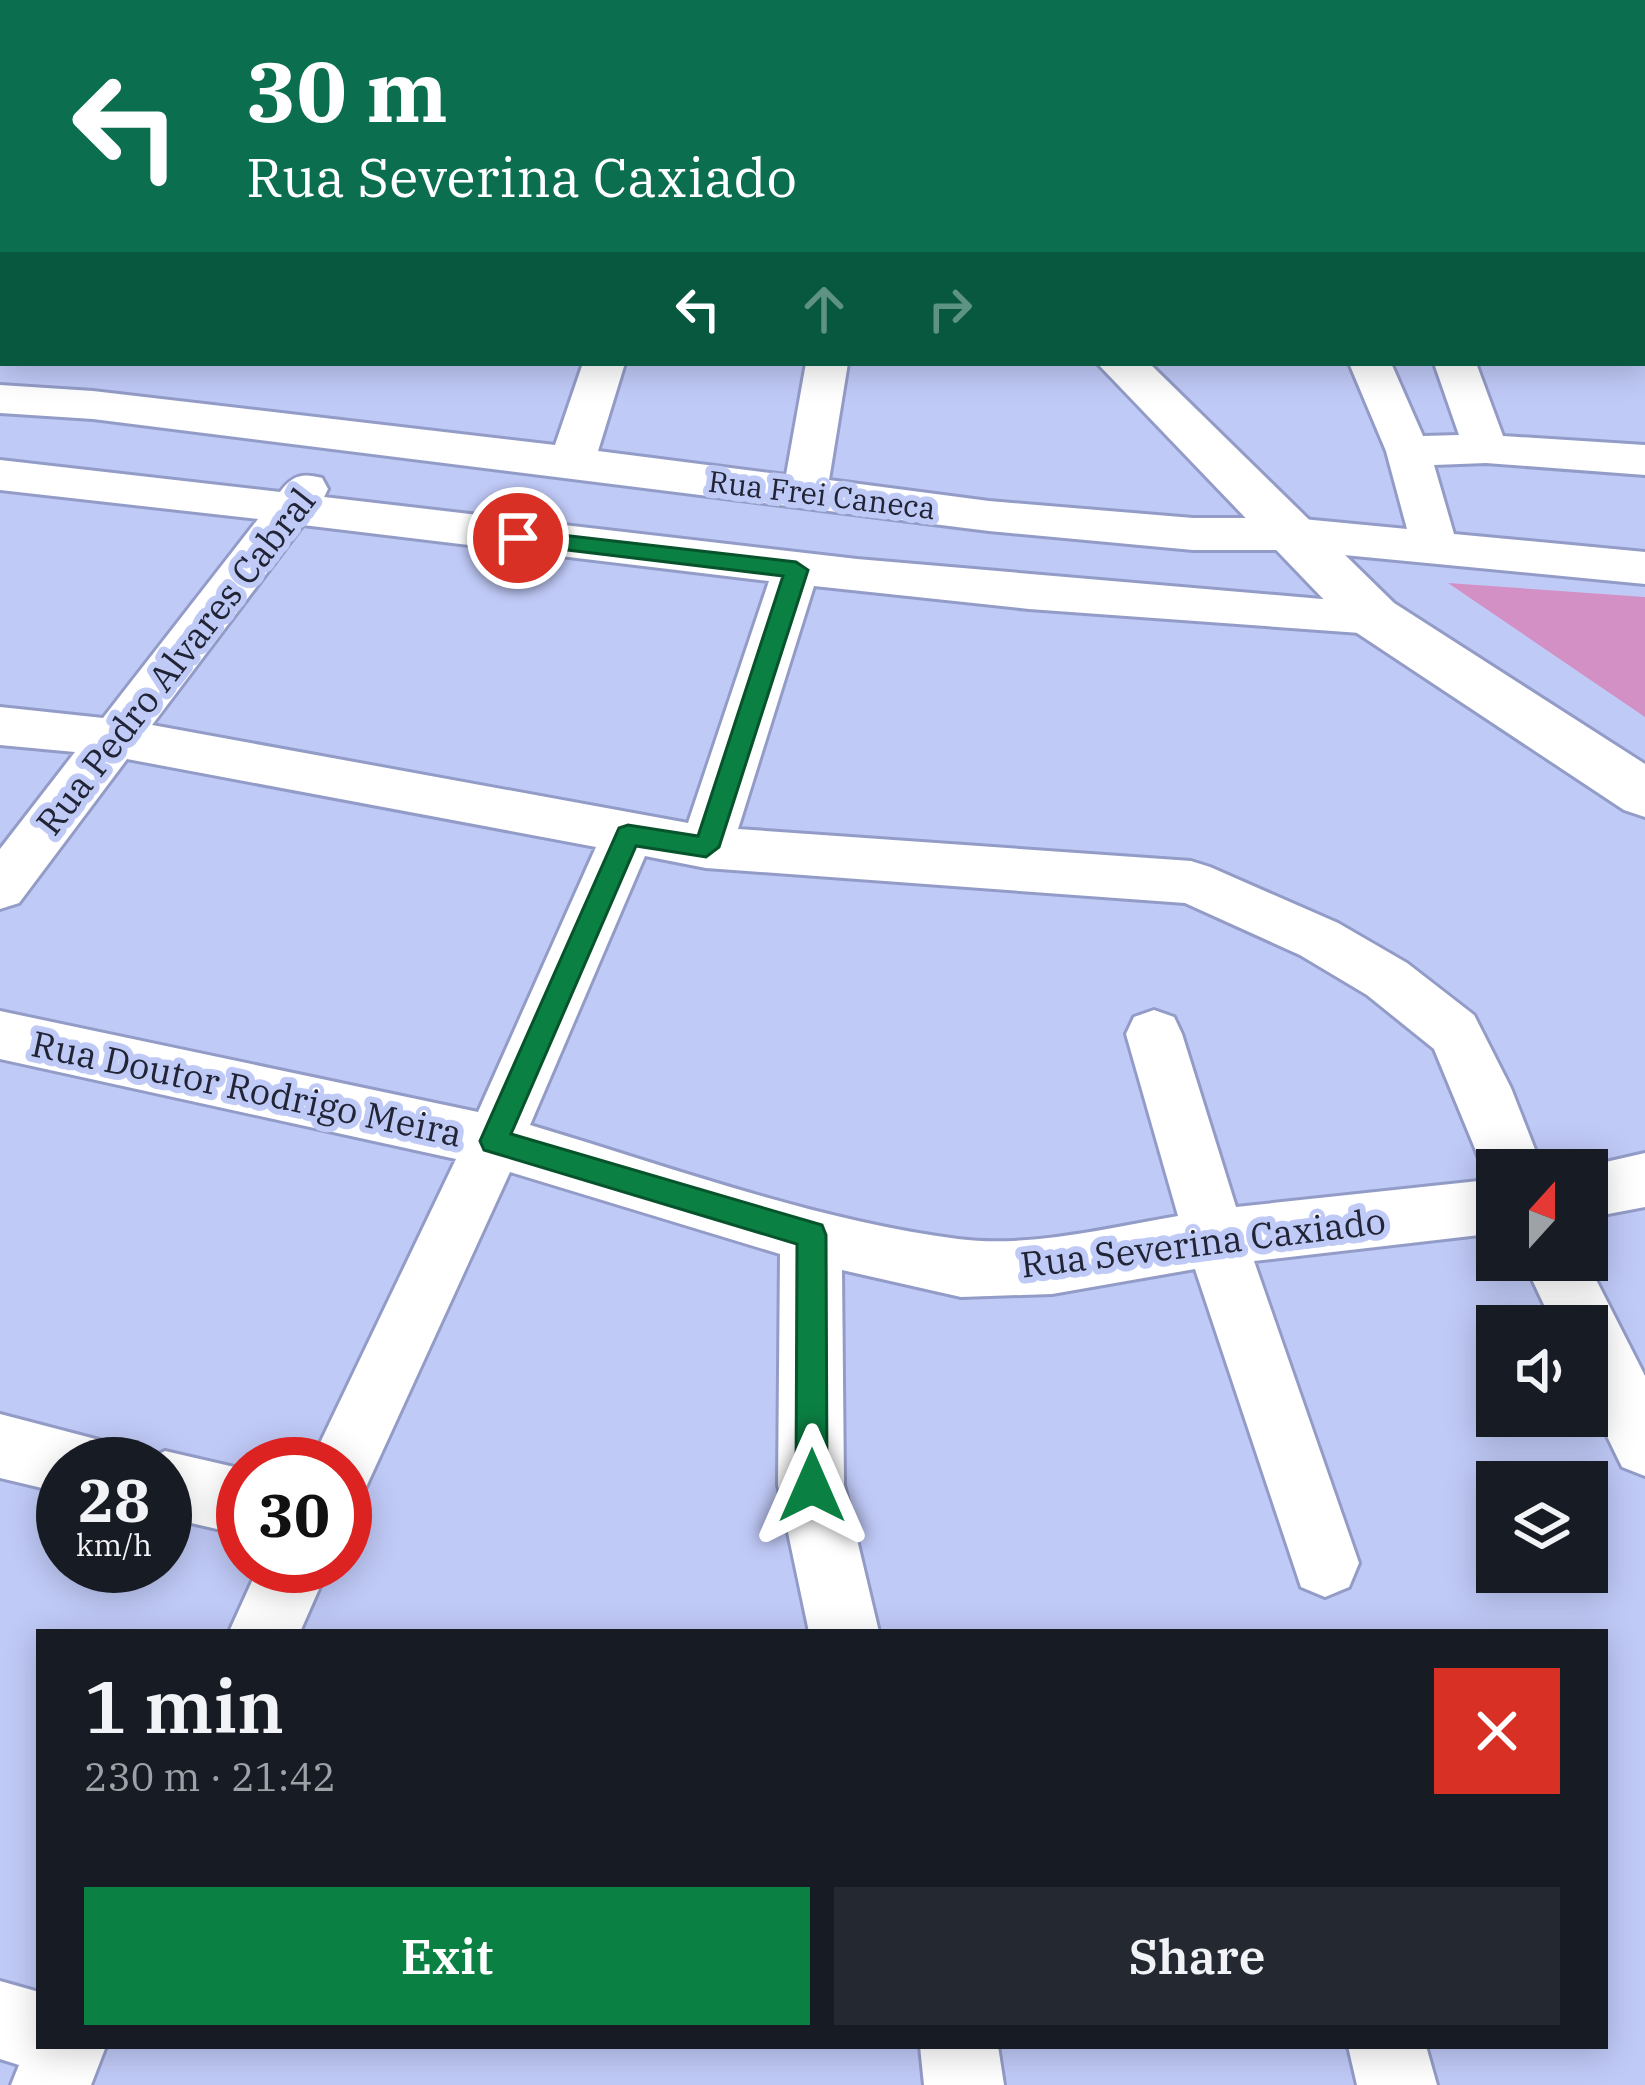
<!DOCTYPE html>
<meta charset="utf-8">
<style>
:root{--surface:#171b24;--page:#242831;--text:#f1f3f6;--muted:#9ea1a6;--accent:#0b8043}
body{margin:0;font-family:"IBM Plex Serif",serif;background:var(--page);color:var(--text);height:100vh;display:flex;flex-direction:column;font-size:45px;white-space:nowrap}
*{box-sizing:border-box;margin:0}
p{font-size:39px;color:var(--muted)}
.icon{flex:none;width:66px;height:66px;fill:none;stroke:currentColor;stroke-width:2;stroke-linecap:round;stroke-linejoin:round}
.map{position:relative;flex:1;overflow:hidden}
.sheet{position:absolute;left:36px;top:1629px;width:1572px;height:420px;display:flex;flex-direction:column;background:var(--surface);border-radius:0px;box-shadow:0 6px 30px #0003}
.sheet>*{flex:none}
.banner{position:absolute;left:0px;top:0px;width:1647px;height:366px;box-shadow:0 6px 30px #0003;background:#0b6e4f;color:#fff;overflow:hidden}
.needle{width:78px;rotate:21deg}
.controls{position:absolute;left:1476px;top:1149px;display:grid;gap:24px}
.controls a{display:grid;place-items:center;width:132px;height:132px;border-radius:0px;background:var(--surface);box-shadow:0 6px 30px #0003;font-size:60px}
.speed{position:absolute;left:36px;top:1437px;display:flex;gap:24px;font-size:60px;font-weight:700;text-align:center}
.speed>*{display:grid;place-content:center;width:156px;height:156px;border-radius:50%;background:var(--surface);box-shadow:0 6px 30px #0003;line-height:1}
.speed small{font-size:30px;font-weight:400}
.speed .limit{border:18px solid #d22;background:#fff;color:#111}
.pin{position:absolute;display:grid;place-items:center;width:102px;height:102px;color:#fff;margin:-51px;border:6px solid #fff;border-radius:50%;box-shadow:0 3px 12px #0007}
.me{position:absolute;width:132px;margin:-66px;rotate:0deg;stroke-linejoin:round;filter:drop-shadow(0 0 9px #0008)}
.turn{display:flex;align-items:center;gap:42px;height:252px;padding:0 48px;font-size:54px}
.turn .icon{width:156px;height:156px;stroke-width:2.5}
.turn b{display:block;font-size:84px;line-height:102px}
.lanes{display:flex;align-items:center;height:114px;padding:0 48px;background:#0003;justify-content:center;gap:60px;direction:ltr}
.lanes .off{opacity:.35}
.round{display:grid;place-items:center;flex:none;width:126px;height:126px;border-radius:0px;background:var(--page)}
.summary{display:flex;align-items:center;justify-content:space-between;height:204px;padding:0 48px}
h1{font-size:72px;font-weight:600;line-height:90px}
.cta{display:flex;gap:24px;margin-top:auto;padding:24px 48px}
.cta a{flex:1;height:138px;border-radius:0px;background:var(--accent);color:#fff;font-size:48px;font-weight:600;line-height:138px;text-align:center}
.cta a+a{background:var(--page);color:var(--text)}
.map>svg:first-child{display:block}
.green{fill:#d390c4}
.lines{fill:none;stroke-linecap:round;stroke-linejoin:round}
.canal{fill:#3cb5ce;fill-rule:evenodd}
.street-casing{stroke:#939cc7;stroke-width:6}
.secondary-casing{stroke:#939cc7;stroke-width:6}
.street{fill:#fff;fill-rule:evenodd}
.secondary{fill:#fff;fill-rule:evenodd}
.route{fill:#0b8043;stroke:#07532c;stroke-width:3}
.labels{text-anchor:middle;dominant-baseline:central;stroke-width:12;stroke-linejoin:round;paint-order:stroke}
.far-street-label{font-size:30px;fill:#202435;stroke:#c0caf7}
.street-label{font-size:36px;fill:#202435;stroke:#c0caf7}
</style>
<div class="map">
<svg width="1645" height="2085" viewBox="0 0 1645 2085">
<rect width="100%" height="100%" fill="#c0caf7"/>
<path class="green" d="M1448,583l197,14v120z"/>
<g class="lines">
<path class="canal" d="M1226,0h50l2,3h-50z
M1644,50h1v20h-1z"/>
<g class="street-casing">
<path id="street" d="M922,0h34l1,3h-34z
M1044,0h57l2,3h-57z
M1301,0h53l2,3h-53z
M1551,0h34v3h-34z
M1644,67h1v22h-1z
M0,89l3,1v22l-3,-1z
M0,234h3v24h-3z
M583,363h42l-27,88 188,24 20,-112h42l-19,117 160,21 204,17h99l115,11 -21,-78 -37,-88h42l32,73 36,-1 -25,-72h42l27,73 142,9v30l-159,-12 -52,2 20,69 191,18v32l-353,-34h-99l-204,-19 -896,-112 -93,-6v-28l93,6 462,54z
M0,460l280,32c13,-17 22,-19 42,-14l6,11 -4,8 533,62 534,46 7,12 -7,12 -17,5 -345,-25 -215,-23 -76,243 453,32 19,6 128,56 69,40 67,52 37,73 32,82h-46v63l-243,28 105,302 -10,24 -24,10 -24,-10 -106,-318 -143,25 -91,3 -119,-27 2,215 35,147h-70l-31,-147 2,-231 -270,-82 -144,315 -21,9v-32h-35l146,-305 -456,-100v-48l478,101 118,-265 -469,-88 -108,144 -19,6v-60l75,-97 -75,-7v-38l103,11 155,-199 -258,-29zM303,525l466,56 -81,242 -536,-98zM645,856l61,12 479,35 115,52 67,40 67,54 54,131 -252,27 -54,-173 -8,-17 -20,-7 -20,7 -8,17 52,182c-71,12 -147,32 -220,23 -142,-18 -290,-73 -428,-114z
M1645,1153v54l-58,11v-48h-16z
M1523,1260h63l59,116v100l-23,-9 -35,-72v-69h-33z
M0,1414l103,27 10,23h-50v29l-63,-15z
M165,1451l78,18v66l-78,-18v-53h-25z
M259,1566h70l-29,66h-71z
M0,1981l39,11v54h67l-15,39h-80l8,-20 -19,-6z
M920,2046h78l6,39h-80z
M1348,2046h78l11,39h-80z"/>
</g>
<g class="secondary-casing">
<path id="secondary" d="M1644,200h1v26h-1z
M1097,363h52l245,240 251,161v53l-21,-7 -270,-179z"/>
</g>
<use href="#street" class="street"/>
<use href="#secondary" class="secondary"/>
</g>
<path class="route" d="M518,530l278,32 12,8 -89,277 -13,10 -70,-11 -125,288 311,91 4,10 1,251 -4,11 -11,4 -12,-4 -4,-11 1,-242 -303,-91 -10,-3 -4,-9 139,-313 9,-3 70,11 85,-260 -273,-33 -3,-5z"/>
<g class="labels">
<g class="far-street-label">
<text transform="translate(822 494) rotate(7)">Rua Frei Caneca</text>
</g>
<g class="street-label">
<text transform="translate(175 661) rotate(-52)">Rua Pedro Alvares Cabral</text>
<text transform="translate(247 1088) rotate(12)">Rua Doutor Rodrigo Meira</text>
<text transform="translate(1203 1242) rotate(-7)">Rua Severina Caxiado</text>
</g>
</g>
</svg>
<div class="controls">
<a><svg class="needle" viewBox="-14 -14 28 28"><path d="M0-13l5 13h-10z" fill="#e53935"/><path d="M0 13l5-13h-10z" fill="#9ea1a6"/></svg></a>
<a><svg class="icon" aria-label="sound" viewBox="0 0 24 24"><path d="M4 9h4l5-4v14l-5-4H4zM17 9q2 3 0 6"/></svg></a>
<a><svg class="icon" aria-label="layers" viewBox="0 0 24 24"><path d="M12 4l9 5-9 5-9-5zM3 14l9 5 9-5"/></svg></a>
</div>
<div class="speed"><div>28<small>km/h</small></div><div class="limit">30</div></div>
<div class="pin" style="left:518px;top:538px;background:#d93025"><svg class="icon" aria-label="arrive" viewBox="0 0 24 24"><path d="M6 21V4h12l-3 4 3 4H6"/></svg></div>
<svg class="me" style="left:812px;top:1486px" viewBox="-20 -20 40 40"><path d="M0-17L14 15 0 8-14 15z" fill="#0b8043" stroke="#fff" stroke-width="4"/></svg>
<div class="banner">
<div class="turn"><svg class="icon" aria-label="left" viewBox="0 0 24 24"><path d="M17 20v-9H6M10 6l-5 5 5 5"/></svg><div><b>30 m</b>Rua Severina Caxiado</div></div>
<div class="lanes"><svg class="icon" aria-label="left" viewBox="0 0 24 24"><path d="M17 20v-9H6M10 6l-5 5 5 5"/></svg><svg class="icon off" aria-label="ahead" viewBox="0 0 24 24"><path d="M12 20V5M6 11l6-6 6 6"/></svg><svg class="icon off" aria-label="right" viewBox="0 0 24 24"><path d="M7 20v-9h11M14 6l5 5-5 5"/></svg></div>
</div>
<section class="sheet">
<div class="summary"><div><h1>1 min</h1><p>230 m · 21:42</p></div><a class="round" style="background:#d93025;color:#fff"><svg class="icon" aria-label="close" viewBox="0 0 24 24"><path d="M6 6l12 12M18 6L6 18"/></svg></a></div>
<div class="cta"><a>Exit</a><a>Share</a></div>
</section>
</div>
